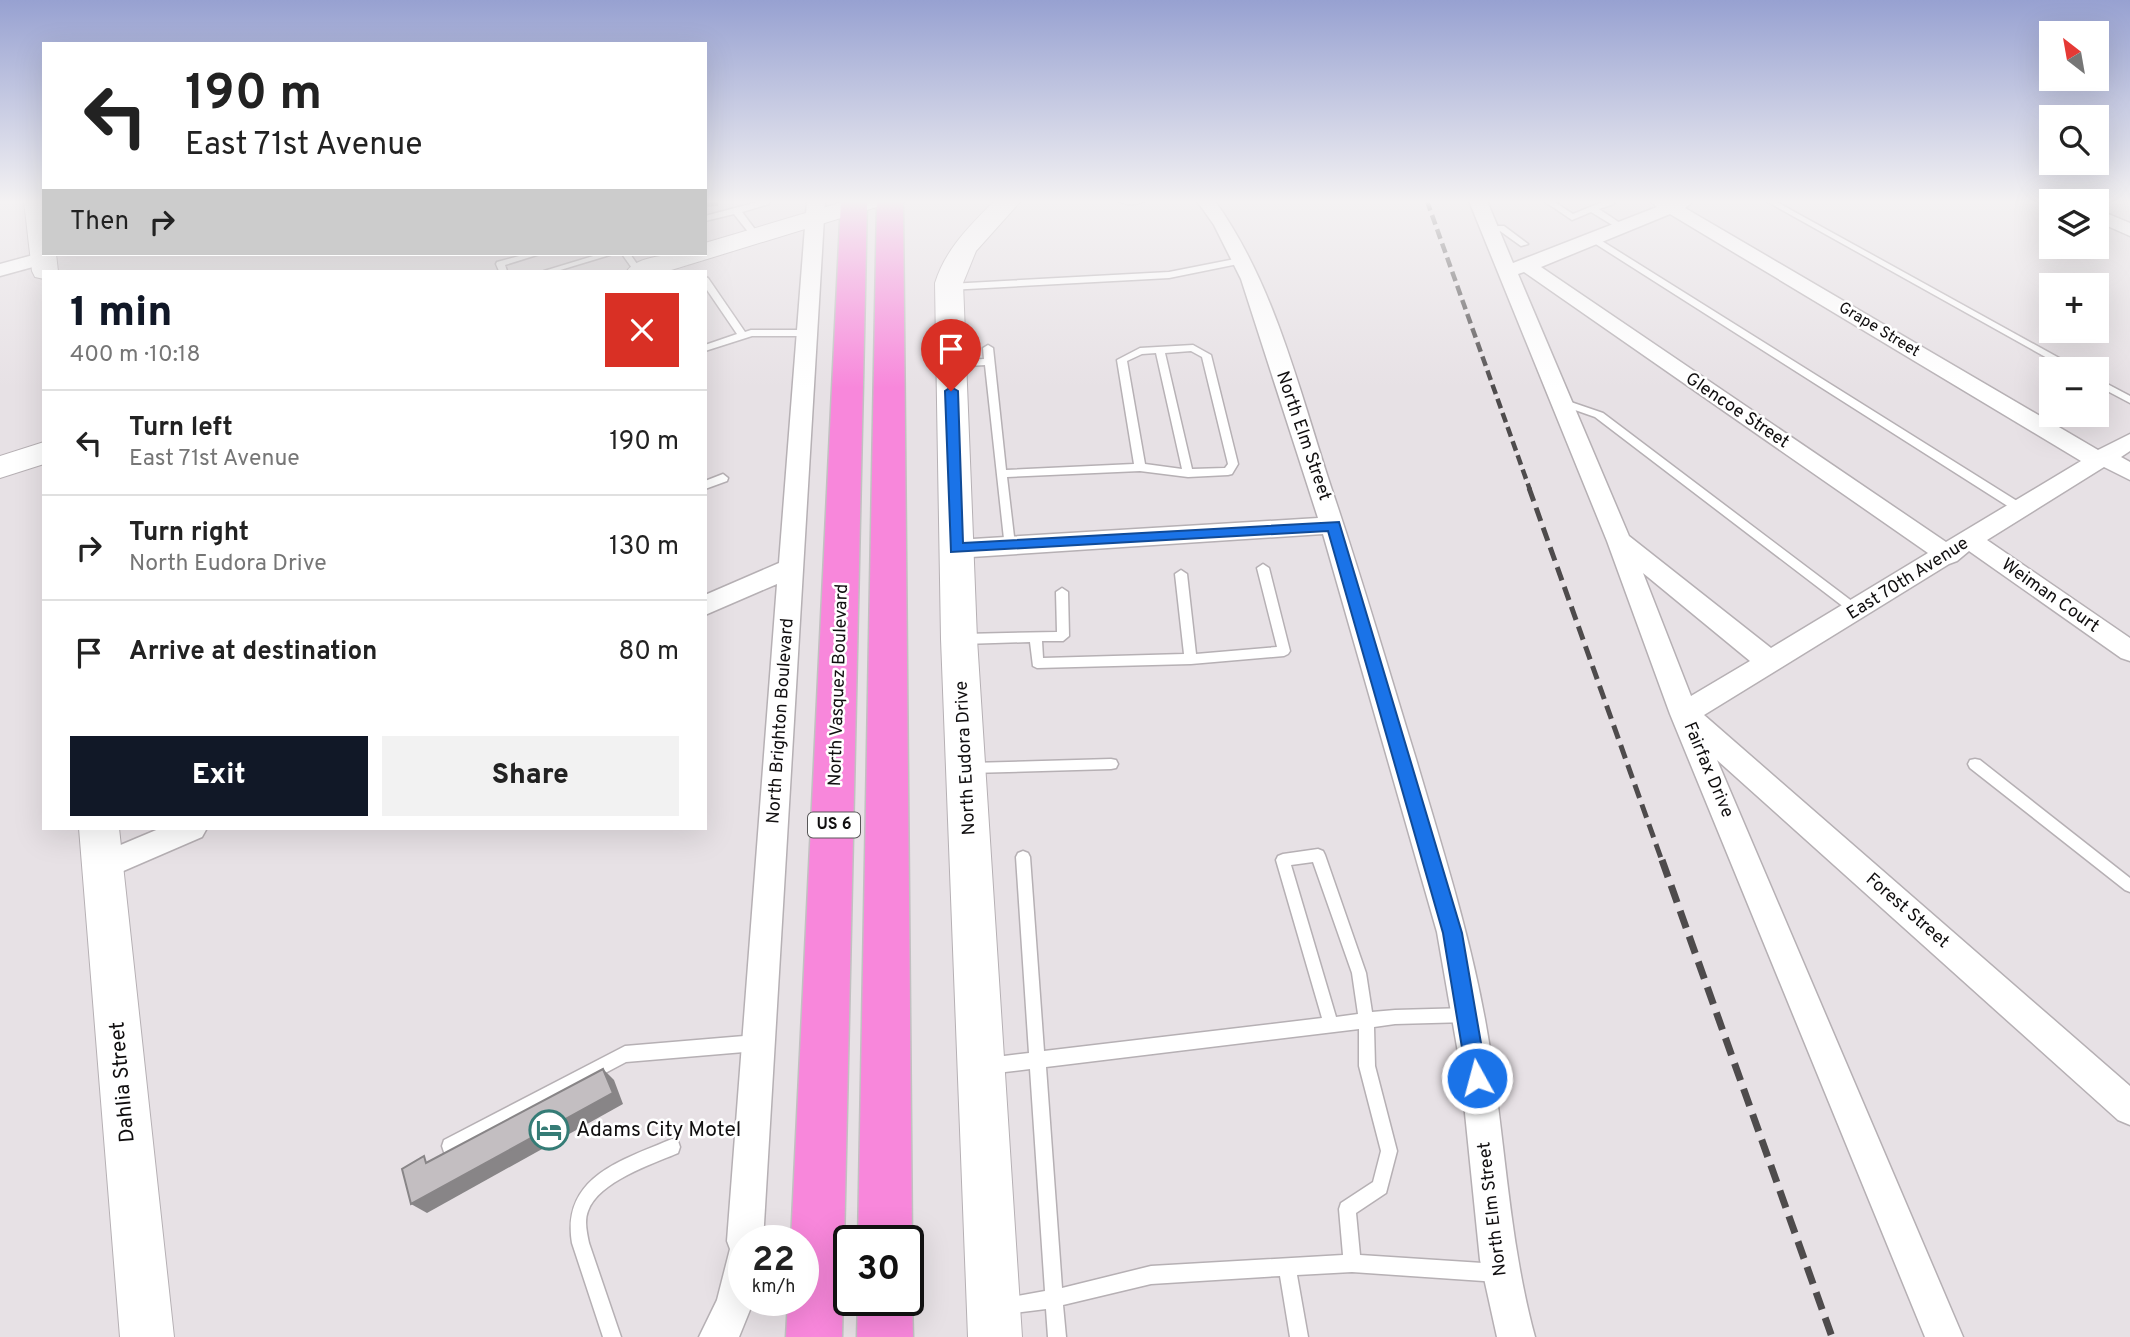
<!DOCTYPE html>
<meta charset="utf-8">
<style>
:root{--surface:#fff;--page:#f2f2f2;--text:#222;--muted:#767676;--line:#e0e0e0;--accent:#111827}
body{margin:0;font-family:Overpass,sans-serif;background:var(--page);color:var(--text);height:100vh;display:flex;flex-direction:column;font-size:26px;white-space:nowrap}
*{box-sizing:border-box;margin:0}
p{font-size:23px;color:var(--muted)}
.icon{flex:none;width:38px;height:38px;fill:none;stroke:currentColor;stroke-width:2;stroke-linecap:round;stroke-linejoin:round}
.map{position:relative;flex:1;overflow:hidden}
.details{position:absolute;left:42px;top:270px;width:665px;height:560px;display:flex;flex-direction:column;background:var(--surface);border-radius:0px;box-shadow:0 7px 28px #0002}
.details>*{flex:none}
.guide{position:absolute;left:42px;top:42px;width:665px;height:214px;border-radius:0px;box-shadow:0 7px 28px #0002;background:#fff;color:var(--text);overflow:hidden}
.needle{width:46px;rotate:329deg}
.tools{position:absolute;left:2039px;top:21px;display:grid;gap:14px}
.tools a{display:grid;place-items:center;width:70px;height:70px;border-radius:0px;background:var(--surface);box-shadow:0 7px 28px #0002;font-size:35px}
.speed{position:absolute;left:728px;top:1225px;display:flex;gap:14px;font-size:35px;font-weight:700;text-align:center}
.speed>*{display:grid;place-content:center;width:91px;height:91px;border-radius:50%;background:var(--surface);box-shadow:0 7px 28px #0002;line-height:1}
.speed small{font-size:18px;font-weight:400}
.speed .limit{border:4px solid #111;border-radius:10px;background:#fff;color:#111}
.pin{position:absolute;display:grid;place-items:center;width:60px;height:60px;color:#fff;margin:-72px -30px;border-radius:50% 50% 50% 0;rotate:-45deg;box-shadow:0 0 7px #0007}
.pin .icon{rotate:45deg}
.me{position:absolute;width:77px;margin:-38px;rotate:353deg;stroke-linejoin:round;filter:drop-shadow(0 0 5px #0008)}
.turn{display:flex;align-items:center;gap:24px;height:147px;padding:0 28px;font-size:32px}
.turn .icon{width:91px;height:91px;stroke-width:2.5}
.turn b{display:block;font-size:49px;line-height:60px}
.then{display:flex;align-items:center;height:66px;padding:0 28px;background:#0003;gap:14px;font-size:26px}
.round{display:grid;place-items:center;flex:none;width:74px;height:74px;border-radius:0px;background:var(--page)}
.summary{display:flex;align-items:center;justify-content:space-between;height:119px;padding:0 28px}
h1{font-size:42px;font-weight:800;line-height:52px;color:var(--accent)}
.primary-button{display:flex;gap:14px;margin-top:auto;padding:14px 28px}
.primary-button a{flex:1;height:80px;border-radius:0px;background:var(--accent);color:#fff;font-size:28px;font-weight:800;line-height:80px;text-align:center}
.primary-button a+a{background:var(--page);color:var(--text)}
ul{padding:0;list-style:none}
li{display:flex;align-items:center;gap:21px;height:105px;padding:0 28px;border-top:2px solid var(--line)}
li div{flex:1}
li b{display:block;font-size:26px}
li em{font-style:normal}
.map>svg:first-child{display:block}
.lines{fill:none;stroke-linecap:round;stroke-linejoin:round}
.lane-casing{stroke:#b6b0b4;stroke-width:3}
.street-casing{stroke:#b6b0b4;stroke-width:3}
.secondary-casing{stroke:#b6b0b4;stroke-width:2}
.highway-casing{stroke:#c1c1c1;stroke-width:3}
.lane{fill:#fff;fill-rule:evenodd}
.street{fill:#fff;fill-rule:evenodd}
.secondary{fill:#fff;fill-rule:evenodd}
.highway{fill:#f887db;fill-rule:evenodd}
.rail-far2{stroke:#4e4b4c;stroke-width:4.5;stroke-dasharray:10 5;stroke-linecap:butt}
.rail-far1{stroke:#4e4b4c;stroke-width:5;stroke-dasharray:14 7;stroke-linecap:butt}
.rail{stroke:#4e4b4c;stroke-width:7;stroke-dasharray:18 9;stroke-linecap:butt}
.wall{fill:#a8a3a6}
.shaded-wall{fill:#888587}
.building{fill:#c3bec1;stroke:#888587;stroke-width:2}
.route{fill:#1a73e8;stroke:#114b97;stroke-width:2}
.labels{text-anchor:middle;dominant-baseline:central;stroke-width:5;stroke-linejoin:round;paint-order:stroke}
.far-street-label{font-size:16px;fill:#110f10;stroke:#fff}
.shield{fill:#fff;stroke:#585758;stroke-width:2}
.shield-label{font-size:16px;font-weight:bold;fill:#110f10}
.street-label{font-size:18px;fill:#110f10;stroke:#fff}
.near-street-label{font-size:21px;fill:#110f10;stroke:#fff}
.near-poi-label{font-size:21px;fill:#110f10;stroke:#fff;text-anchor:start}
</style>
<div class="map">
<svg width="2130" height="1337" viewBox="0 0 2130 1337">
<rect width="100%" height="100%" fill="#e7e1e5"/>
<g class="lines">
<g class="lane-casing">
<path id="lane" d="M761,201h8v3l-27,8 18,24 -1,2h-6l-19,-24 -29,7v-5z
M1119,201h25c-5,4 -20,4 -25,0z
M1544,201h9l20,13 32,-13h9v3l-15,5 27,18 -7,2 -28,-17 -19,8z
M1766,201h9l304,168h-12z
M1498,226h6l24,18 -7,2 -21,-15 -11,3v-4z
M1594,236l431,270 1,3 -1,3h-8l-426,-271 -1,-2z
M527,254h13l-35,11 2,6h-8l-3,-7 1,-2z
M600,254h13l-56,17h-13z
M622,254h8l12,17h-8z
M1240,258l3,1v4l-74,15 -220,12 -5,-3 5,-3 220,-12z
M705,277l3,1 37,54 6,-2h57l5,3 -5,3h-56l-47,15v-6l32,-11 -32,-47z
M988,345l5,3 13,122 128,-6 -17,-104 23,-12 53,-3 18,10 27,109 -6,10 -4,1 -40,2 -48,-6 -133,6 8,68 -2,3h-8l-20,-183 -34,2 -5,-3 5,-3 33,-2 -1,-11zM1191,351l11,6 26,107 -3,4 -33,1 -27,-116zM1156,353l26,116 -37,-5 -18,-103 15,-7z
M2096,378l34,18v7l-34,-18z
M1562,399l41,14 258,195 2,3 -2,3h-8l-258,-197 -37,-13v-4z
M723,474l5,4 -1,3 -22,8v-8z
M1263,564l6,4 21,83 -2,3 -4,2 -93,8 -154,4 -4,-2 -3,-24 -67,2 -6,-5 6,-5 94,-2 -1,-40 6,-4 6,4 1,44 -6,5h-21l1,17 141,-4 -9,-80 6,-4 6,4 9,80 81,-7 -20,-79z
M1111,759l5,1 2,4 -2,4 -5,1 -141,4 -5,-1 -2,-4 2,-4 5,-1z
M1975,759l5,1 150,118v14l-5,-2 -155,-122 -2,-4 2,-4z
M1318,849l5,2 2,4 41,118 6,39 23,-2 73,-2 5,2 3,5 -3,5 -5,2 -73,2 -21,3 1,39 22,85 -11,42 -30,20 4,42 138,9 6,3 3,6 -3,6 -6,3 -146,-10 -55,3 11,62h-18l-10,-61 -129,8 -88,21 3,32h-18l-2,-28 -40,5 -6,-3 -3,-6 3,-6 45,-8 -15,-222 -42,5 -5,-3 -3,-5 3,-5 5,-3 41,-5 -13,-196 2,-4 5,-2 5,2 2,4 14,194 278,-33 -46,-158 2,-4 5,-2zM1313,862l39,111 6,41 -22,3 -45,-152zM1359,1029v37l22,85 -8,31 -32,21 -2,6 4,46 -192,11 -89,22 -16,-221z
M756,1035l5,3 3,5 -3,5 -5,3 -130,11 -170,90 -6,2 -6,-2 -2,-6 2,-6 181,-94z
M672,1139l6,2 2,6 -2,6c-26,11 -80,29 -90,58 -4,10 -1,22 1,32l32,94h-18l-31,-94c-11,-66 50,-83 100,-104z"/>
</g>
<g class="street-casing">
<path id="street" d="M807,201h18l-62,1040h-19v59h10l-15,37h-40l18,-37 13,-51 -3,-8 50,-657 -72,31v-20l74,-32z
M1197,201h18c60,84 84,189 116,286 30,88 57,181 85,272 26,89 54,175 70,266 19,104 21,209 49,312h-38l-17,-77 -20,-196 -23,-132 -114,-398 -367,24 -9,-3 -3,-6 3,-6 9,-3 362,-22 -77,-239 -27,-54z
M1469,201h18l26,62 144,-56 -6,-6h38l2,2 -6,5 413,242 32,-16v17l-9,6 9,5v18l-26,-13 -117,73 143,98v23l-9,-3 -152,-107 -12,10 -8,3 -245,151 426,371v39l-12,-5 -401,-360 246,577h-38l-255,-623 -63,-173zM1670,214l411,247 -135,81 -405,-275zM1524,272l404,281 -157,95 -142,-112 -111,-262zM1643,573l107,88 -59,35z
M2096,209l34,14v13l-34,-15z
M44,252l7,2 2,4 -2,4 -51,14v-12z
M161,828h46l-5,9 -88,38 -11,4 -11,-4 -4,-9 4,-9z"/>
</g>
<g class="secondary-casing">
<path id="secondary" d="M24,201h20v53h12l2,17h-14v8l-9,-2 -3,-6z
M846,201h38l-4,5 -212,65h-41c12,-18 58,-17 78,-17v-11z
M994,201h27l-45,50 -13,32 14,356 45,698h-54l-27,-698 -6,-356c11,-35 35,-57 59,-82z
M44,442v22l-44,14v-22z
M79,828h40l55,509h-54z"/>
</g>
<g class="highway-casing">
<path id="highway" d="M841,201h26l-25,1136h-56l2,-37h15v-59h-12z
M877,201h26l9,1040 -4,8v-8h-50z
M908,1290l4,10 1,37h-56l1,-37h50z"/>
</g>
<use href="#lane" class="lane"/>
<use href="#street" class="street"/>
<use href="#secondary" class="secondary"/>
<use href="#highway" class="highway"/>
<path class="rail-far2" d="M1427,201l103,289"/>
<path class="rail-far1" d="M1529,488l133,373"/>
<path class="rail" d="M1662,860l170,477"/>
</g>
<path class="wall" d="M705,201h13v5l-13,1z"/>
<path class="shaded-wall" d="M603,1069l11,11 9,24 -196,109 -16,-9z"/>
<path class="building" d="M603,1069l10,24 -202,111 -9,-35 22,-13 2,7z"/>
<linearGradient id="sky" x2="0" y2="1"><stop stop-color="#97a1d1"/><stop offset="0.52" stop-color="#f4f2f3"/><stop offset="1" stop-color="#f4f2f3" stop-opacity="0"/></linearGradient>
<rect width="2130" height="388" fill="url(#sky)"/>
<path class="route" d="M951,387l7,4 5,152 376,-21 123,411 25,145 -3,7 -7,3 -7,-3 -3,-7 -24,-145 -115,-402 -377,21 -6,-161z"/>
<defs>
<g id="hotel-ring" transform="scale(2.0125)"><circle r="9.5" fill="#fff" stroke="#357c76" stroke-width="1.5"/><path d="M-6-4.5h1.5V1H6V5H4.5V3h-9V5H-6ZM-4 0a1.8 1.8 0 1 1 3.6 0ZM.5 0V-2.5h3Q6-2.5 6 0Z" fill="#357c76"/></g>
</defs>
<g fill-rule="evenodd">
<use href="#hotel-ring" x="549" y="1130"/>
</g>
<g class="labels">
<g class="far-street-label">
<text transform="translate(1879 330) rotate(31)">Grape Street</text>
</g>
<rect class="shield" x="808" y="812.5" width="52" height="25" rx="5"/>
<g class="shield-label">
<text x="834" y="825">US 6</text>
</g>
<g class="street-label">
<text transform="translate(1737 411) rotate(34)">Glencoe Street</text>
<text transform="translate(1303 436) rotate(71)">North Elm Street</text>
<text transform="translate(1908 579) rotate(-32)">East 70th Avenue</text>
<text transform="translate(2050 596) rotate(35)">Weiman Court</text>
<text transform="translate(839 685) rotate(-88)">North Vasquez Boulevard</text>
<text transform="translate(781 721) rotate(-86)">North Brighton Boulevard</text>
<text transform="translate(966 758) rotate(-93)">North Eudora Drive</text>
<text transform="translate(1708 770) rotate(67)">Fairfax Drive</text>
<text transform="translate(1907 911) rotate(41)">Forest Street</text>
<text transform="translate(1493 1209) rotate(-97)">North Elm Street</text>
</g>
<g class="near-street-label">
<text transform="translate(123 1082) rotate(-95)">Dahlia Street</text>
</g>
<g class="near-poi-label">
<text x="576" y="1130">Adams City Motel</text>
</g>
</g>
</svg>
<div class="tools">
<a><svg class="needle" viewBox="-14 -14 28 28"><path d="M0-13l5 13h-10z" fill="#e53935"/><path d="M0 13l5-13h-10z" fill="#767676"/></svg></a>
<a><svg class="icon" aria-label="search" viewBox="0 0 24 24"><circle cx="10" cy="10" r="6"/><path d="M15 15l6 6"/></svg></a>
<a><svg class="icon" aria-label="layers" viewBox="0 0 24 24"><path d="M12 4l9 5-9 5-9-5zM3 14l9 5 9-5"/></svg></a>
<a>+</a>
<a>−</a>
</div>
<div class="speed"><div>22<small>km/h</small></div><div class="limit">30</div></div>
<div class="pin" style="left:951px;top:391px;background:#d93025"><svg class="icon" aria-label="arrive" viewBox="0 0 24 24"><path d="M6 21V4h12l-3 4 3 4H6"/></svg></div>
<svg class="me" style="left:1477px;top:1078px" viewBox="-20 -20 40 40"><circle r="17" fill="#1a73e8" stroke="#fff" stroke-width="3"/><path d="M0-11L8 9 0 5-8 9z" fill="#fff"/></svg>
<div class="guide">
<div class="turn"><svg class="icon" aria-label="left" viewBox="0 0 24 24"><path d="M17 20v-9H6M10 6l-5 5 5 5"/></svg><div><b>190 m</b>East 71st Avenue</div></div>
<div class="then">Then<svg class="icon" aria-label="right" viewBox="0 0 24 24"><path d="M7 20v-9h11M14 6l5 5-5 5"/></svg></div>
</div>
<section class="details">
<div class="summary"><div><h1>1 min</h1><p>400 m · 10:18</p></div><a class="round" style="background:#d93025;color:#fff"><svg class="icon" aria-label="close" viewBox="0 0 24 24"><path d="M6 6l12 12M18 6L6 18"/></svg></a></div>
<ul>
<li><svg class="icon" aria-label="left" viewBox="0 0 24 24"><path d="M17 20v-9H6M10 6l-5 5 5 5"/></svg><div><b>Turn left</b><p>East 71st Avenue</p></div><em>190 m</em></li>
<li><svg class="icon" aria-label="right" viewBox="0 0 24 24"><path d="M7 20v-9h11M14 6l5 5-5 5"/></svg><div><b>Turn right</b><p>North Eudora Drive</p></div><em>130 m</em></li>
<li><svg class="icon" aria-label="arrive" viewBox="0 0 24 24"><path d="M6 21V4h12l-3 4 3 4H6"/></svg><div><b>Arrive at destination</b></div><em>80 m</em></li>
</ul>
<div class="primary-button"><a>Exit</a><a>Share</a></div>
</section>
</div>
